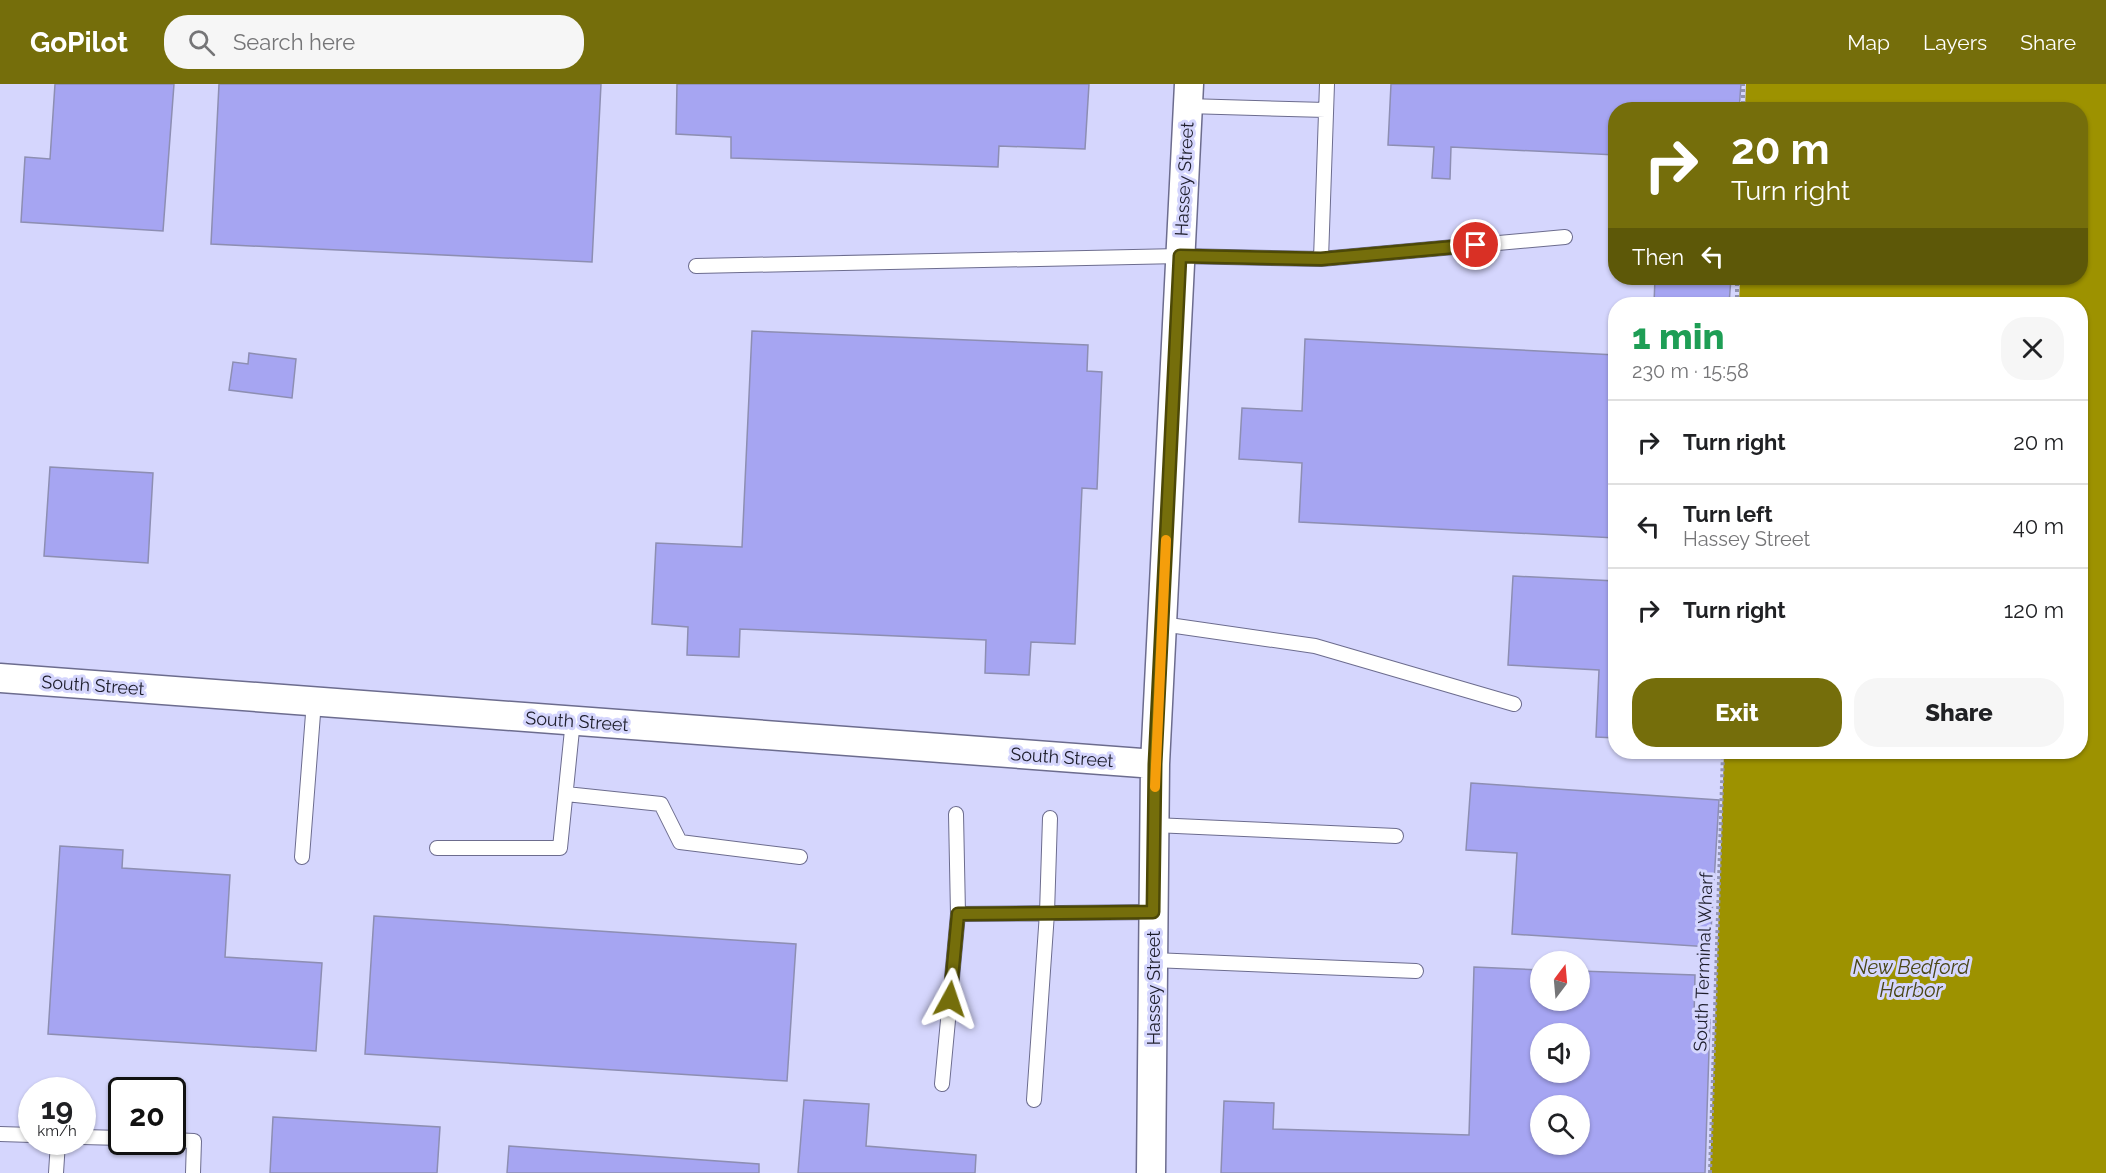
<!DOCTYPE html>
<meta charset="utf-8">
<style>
:root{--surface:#fff;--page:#f6f6f6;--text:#202124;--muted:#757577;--line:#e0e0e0;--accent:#756e0b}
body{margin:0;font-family:Raleway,sans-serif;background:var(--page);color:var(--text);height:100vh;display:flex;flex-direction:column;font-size:22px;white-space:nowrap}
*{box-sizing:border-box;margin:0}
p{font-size:20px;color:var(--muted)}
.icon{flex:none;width:33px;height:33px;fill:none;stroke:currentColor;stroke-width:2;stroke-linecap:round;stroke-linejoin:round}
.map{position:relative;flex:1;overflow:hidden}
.side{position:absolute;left:1608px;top:213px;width:480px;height:462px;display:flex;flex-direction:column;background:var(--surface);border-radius:24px;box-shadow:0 2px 4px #0004}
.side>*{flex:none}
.banner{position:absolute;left:1608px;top:18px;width:480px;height:183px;border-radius:24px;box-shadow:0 2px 4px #0004;background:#756e0b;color:#fff;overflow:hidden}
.needle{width:39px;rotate:16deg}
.controls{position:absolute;left:1530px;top:867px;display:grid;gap:12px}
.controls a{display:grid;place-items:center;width:60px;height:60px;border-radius:50%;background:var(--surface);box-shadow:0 2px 4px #0004;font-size:30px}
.speed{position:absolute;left:18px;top:993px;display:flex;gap:12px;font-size:30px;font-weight:700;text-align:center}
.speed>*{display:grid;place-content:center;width:78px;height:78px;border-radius:50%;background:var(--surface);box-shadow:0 2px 4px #0004;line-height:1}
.speed small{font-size:15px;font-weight:400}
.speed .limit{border:3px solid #111;border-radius:9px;background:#fff;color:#111}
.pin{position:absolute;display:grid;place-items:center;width:51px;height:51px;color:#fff;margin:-26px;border:3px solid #fff;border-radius:50%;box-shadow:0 2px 6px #0007}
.me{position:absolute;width:66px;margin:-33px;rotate:5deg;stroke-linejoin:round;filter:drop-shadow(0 0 4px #0008)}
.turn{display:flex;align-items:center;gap:21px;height:126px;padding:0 24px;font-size:27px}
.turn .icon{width:78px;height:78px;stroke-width:2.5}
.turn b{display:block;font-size:42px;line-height:51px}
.then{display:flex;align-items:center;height:57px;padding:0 24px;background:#0003;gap:12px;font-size:22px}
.round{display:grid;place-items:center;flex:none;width:63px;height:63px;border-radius:24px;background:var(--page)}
.head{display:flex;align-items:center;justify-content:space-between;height:102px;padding:0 24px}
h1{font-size:36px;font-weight:800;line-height:45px;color:#1e9e55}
.primary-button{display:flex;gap:12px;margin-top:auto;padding:12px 24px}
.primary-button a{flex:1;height:69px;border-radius:24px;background:var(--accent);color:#fff;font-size:24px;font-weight:800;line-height:69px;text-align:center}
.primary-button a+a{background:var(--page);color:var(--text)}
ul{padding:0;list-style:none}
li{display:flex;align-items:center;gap:18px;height:84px;padding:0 24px;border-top:2px solid var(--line)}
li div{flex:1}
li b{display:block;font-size:22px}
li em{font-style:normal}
header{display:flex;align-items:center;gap:36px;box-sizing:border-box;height:84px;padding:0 30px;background:var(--accent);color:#fff}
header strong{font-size:28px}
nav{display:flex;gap:33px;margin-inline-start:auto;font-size:21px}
.search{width:420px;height:54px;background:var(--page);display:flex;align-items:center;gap:15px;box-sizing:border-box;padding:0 21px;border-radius:24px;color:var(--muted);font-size:22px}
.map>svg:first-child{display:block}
.water{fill:#9d9200}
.building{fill:#a6a5f2;stroke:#8d8eb2;stroke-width:1.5;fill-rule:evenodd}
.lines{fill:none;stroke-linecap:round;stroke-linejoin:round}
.lane-casing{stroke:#6c6c8e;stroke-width:16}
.street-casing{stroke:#6c6c8e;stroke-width:31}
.path{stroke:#9293b1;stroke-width:4;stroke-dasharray:3 3;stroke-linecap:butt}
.lane{stroke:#fff;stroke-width:14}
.street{stroke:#fff;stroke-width:28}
.route-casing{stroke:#4c4807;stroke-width:15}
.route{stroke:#756e0b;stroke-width:10}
.slow{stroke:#f59e0b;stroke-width:10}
.labels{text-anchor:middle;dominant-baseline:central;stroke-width:6;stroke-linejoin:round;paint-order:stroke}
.street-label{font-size:18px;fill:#1e1e2c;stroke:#d5d6fd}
.water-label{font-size:20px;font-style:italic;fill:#4a4616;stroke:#d5d6fd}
</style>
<header>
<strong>GoPilot</strong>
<div class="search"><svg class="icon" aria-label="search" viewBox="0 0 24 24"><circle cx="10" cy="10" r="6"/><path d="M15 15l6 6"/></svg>Search here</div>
<nav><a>Map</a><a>Layers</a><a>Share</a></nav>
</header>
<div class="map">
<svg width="2106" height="1089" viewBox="0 0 2106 1089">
<rect width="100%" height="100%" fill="#d5d6fd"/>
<path class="water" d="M1746,0h360v1089h-396l14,-421h356v-448h-341l1,-26h340v-168l-335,-1z"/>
<path class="building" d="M55,0h119l-11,147 -142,-9 4,-65 25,2z
M219,0h382l-9,178 -381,-18z
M677,0h412l-4,65 -86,-3 -1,21 -267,-9v-21l-55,-3z
M1391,0h350l-2,26h-123v45l-165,-8 -1,32 -18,-1 2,-31 -46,-2z
M1655,194h76l-2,26h-75z
M752,247l336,14 -1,26 15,1 -5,117 -15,-1 -7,156 -44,-2 -2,33 -44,-2 1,-33 -246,-11 -1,28 -52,-2 1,-28 -36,-3 4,-81 86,4z
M1305,255l311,16v183l-317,-16 3,-59 -63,-4 3,-51 60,3z
M249,269l47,6 -4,39 -63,-8 4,-28 15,2z
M50,383l103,6 -5,90 -104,-7z
M1513,492l103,5v157l-20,-1 3,-67 -91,-5z
M1471,699l248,17 -9,147 -198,-13 5,-81 -51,-3z
M60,762l63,4 -1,18 108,7 -5,82 97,6 -6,88 -268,-17z
M374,832l422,28 -9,137 -422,-27z
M1474,883l66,3v30h40v-29l115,4 -1,44 16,1 -5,153h-484l3,-72 50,2 -1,26 196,6zM1540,950h40v38h-40zM1540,1022h40v38h-40z
M804,1016l65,4 -3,42 110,9 -1,18h-177z
M273,1033l167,10 -3,46h-167z
M509,1062l250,18v9h-252z"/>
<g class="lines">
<g class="lane-casing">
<path id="lane" d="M1187,22l139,4
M1321,175l6,-175
M696,182l484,-10 141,3 244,-22
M1162,540l153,22 199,58
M566,710l95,10 19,38 120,15
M956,730l2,100 195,-2
M1154,741l242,11
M437,764h123l13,-128
M302,773l12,-156
M1153,876l263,11
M942,1000l16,-170
M1034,1016l13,-187 3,-95
M0,1050l32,1
M82,1053l40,1
M172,1056l22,1 -1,32
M56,1089l2,-31"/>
</g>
<g class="street-casing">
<path id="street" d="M0,594l1155,86
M1151,1089l4,-409 34,-680"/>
</g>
<path class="path" d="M1743,26v-26
M1737,220v-26
M1710,1089l13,-421"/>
<use href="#lane" class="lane"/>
<use href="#street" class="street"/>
</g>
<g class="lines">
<g class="route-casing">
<path id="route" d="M950,915l8,-85 195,-2 2,-148 25,-508 141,3 155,-14"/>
</g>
<use href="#route" class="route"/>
<path class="slow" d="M1155,703l11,-247"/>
</g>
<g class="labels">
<g class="street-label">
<text transform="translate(1184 95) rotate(-87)">Hassey Street</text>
<text transform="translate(93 601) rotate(4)">South Street</text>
<text transform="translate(577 637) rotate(4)">South Street</text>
<text transform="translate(1062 673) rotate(4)">South Street</text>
<text transform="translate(1703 878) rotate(-88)">South Terminal Wharf</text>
<text transform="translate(1153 904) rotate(-90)">Hassey Street</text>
</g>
<g class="water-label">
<text x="1911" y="883">New Bedford<tspan x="1911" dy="23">Harbor</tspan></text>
</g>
</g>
</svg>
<div class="controls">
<a><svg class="needle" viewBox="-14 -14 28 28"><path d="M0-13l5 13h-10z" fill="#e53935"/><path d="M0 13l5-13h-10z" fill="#757577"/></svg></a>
<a><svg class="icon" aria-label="sound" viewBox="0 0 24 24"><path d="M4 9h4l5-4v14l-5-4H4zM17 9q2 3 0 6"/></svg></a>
<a><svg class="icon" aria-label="search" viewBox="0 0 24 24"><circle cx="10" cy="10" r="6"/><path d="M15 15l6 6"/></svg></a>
</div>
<div class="speed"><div>19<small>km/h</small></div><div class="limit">20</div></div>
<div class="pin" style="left:1476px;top:161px;background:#d93025"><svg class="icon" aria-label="arrive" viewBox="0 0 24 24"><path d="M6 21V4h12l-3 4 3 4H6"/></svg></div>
<svg class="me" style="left:950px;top:915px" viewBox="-20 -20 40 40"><path d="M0-17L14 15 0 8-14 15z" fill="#756e0b" stroke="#fff" stroke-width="4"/></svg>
<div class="banner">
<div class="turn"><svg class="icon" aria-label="right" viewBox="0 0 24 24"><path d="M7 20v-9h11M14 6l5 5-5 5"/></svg><div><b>20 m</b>Turn right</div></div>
<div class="then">Then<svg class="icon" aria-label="left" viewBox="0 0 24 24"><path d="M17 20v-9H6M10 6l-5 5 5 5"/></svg></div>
</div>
<section class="side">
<div class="head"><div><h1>1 min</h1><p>230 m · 15:58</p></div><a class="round"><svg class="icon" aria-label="close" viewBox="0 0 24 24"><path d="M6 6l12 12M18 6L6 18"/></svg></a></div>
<ul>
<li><svg class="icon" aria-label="right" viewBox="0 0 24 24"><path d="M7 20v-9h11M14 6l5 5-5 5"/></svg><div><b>Turn right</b></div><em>20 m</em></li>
<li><svg class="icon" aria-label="left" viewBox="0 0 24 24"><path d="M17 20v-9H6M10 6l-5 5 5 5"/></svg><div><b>Turn left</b><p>Hassey Street</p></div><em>40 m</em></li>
<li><svg class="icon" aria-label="right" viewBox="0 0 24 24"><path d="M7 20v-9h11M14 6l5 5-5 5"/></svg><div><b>Turn right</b></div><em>120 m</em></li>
</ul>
<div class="primary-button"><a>Exit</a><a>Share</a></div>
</section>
</div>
